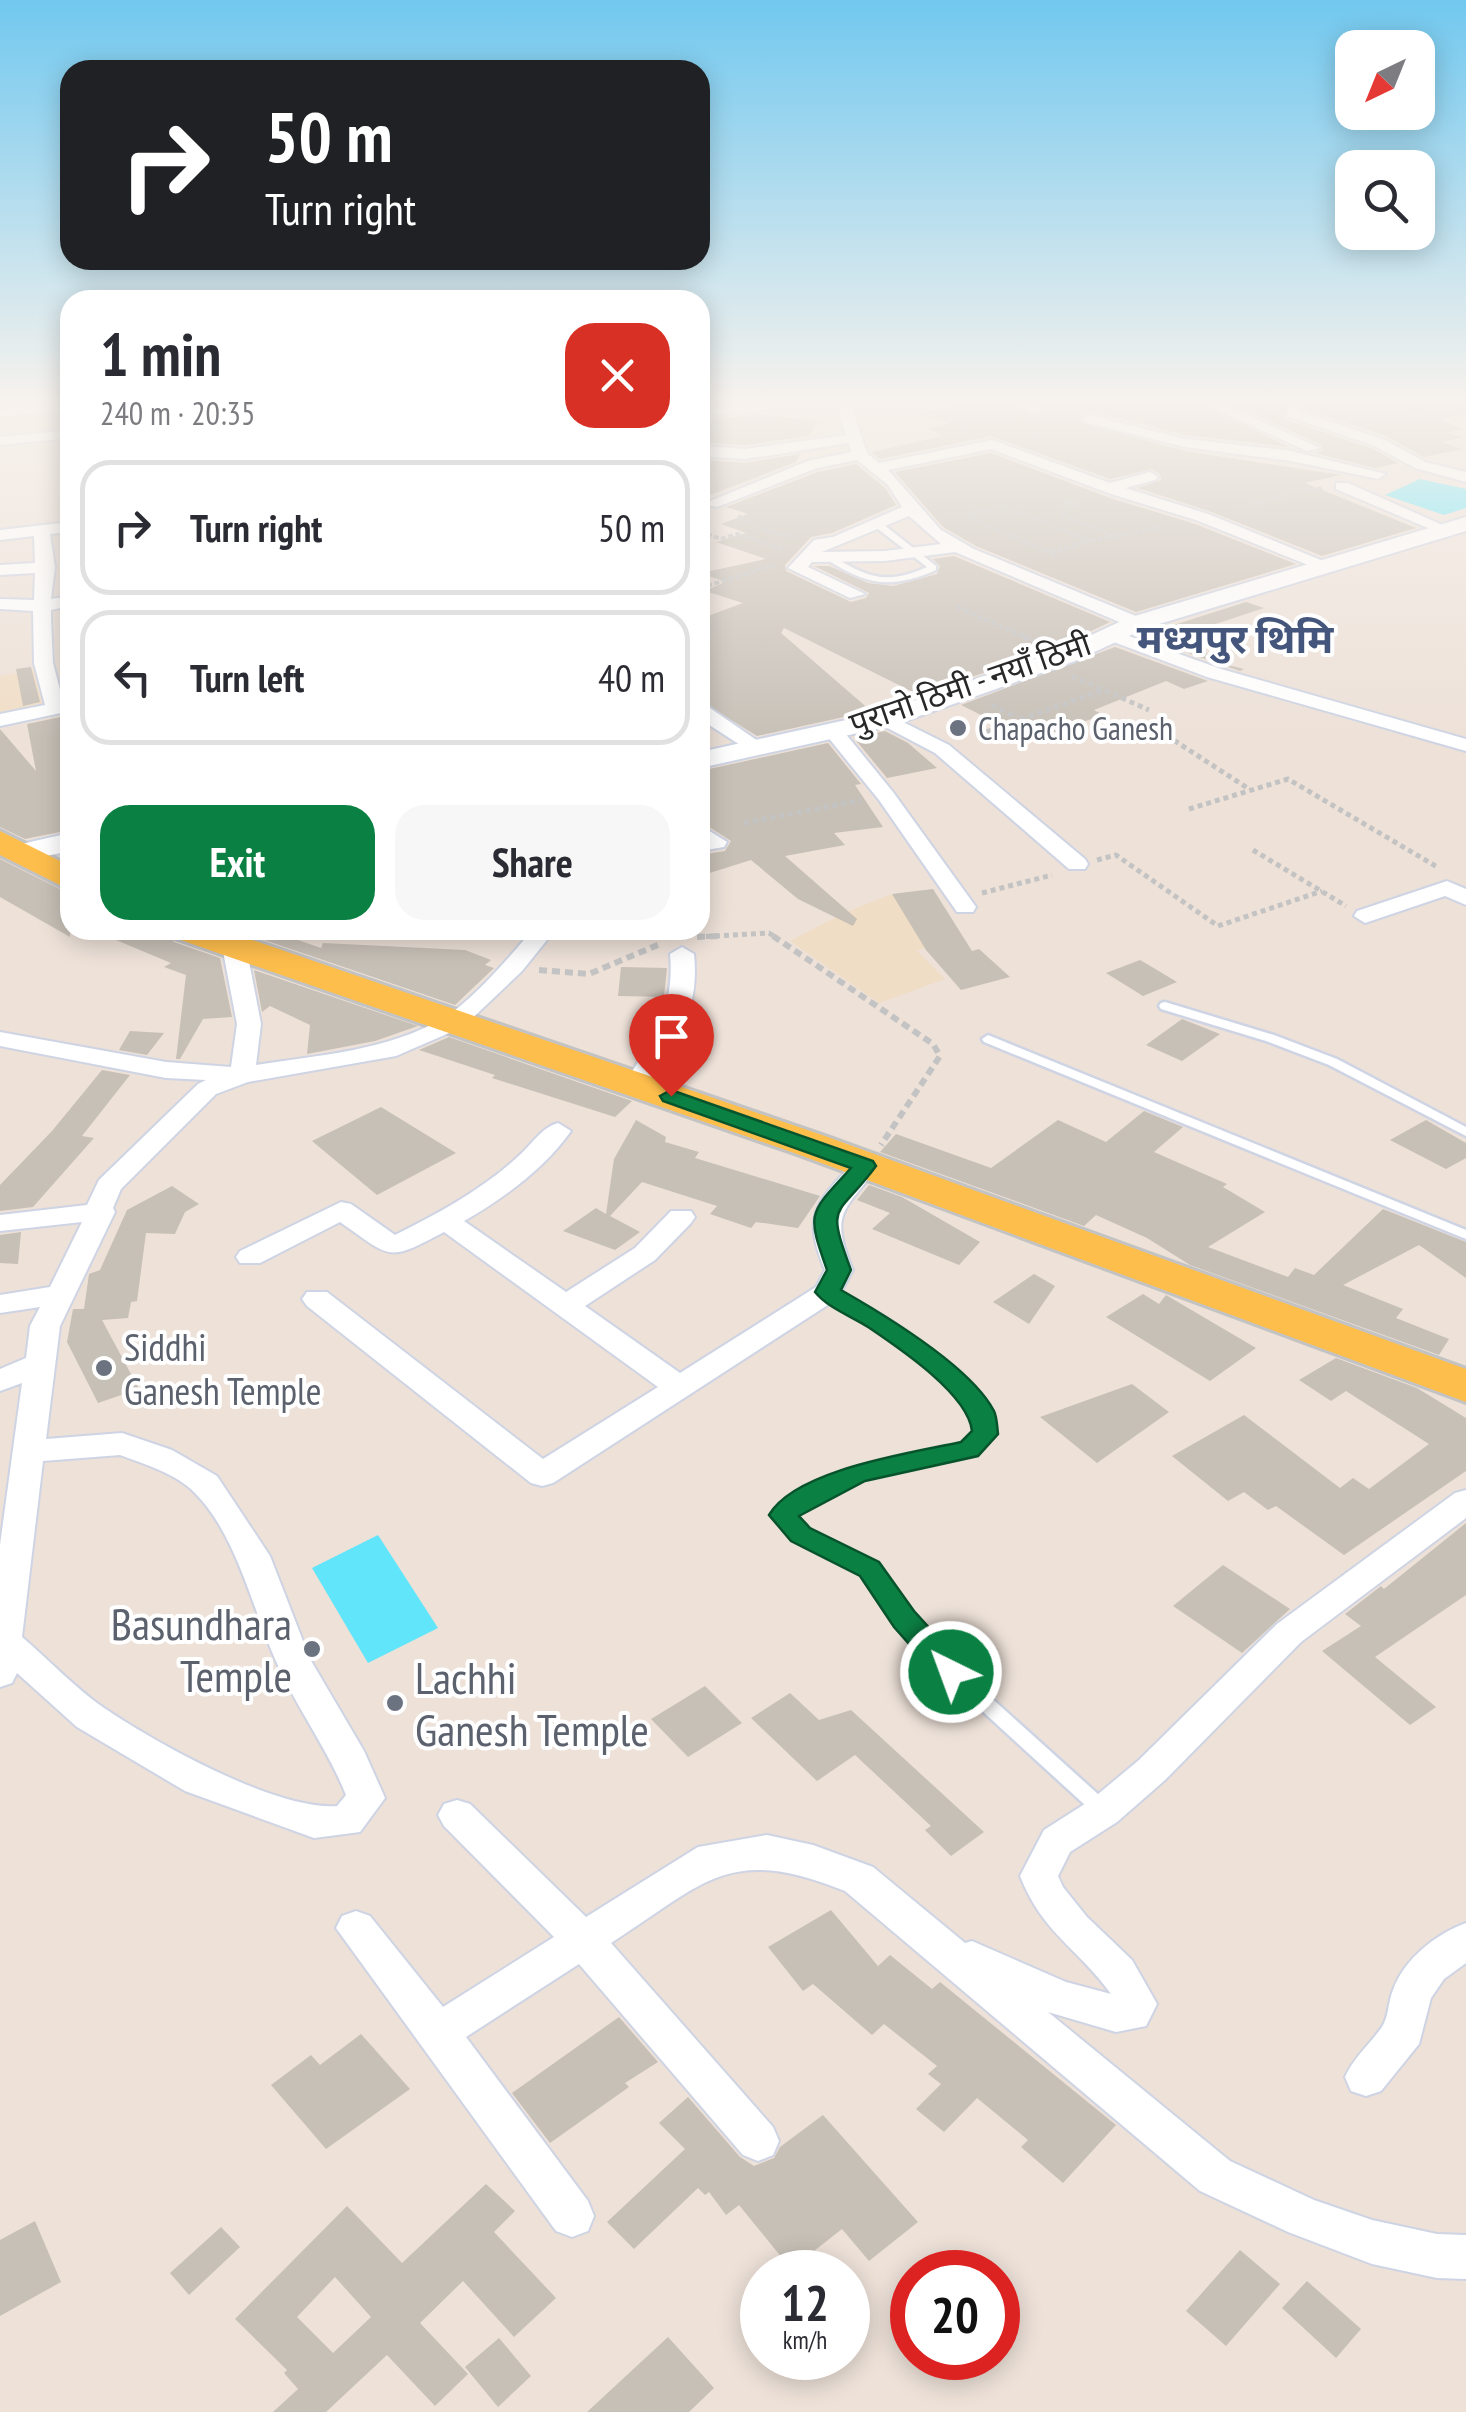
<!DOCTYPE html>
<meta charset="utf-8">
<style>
:root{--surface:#fff;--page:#f7f7f7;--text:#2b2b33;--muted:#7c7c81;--line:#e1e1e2;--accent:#0b8043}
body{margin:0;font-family:"PT Sans Narrow","Noto Sans Devanagari",sans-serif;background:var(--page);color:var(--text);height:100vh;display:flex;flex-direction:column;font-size:38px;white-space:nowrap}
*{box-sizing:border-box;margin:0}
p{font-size:32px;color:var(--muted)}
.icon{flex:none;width:55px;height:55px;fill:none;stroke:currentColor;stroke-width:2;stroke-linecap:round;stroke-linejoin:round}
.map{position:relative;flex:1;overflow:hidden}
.details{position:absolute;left:60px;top:290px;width:650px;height:650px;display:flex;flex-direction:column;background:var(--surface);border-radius:30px;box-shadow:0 5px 25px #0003}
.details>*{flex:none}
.top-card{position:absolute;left:60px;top:60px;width:650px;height:210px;border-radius:30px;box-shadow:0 5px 25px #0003;background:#202124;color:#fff;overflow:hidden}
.needle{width:65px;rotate:223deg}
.tools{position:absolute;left:1335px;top:30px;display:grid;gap:20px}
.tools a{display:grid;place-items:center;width:100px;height:100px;border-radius:20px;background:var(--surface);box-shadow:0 5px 25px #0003;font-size:50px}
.speed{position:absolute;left:740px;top:2250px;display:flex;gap:20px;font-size:50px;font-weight:700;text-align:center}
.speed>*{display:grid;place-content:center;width:130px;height:130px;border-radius:50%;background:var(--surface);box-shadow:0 5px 25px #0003;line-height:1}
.speed small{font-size:25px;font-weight:400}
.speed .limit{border:15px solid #d22;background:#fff;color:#111}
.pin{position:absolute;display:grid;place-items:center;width:85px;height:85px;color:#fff;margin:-102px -42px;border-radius:50% 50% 50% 0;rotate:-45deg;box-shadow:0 0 10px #0007}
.pin .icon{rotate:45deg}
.me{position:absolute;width:110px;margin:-55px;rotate:318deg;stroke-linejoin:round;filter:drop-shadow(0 0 8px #0008)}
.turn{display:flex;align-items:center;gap:35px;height:210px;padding:0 40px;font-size:45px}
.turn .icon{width:130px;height:130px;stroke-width:2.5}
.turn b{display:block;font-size:70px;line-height:85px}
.round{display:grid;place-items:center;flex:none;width:105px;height:105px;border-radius:30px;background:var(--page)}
.overview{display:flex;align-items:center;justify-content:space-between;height:170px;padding:0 40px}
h1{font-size:60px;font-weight:800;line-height:75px}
.cta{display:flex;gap:20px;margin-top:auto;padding:20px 40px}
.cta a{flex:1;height:115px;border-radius:30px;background:var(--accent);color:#fff;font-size:40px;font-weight:800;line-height:115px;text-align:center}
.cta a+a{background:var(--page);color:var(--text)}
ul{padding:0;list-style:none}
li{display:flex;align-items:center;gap:30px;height:135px;margin:0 20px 15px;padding:0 20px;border:5px solid var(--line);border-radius:30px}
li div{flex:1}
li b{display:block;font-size:38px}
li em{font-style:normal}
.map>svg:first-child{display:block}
.education{fill:#f0ddc6}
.water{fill:#60e5fa}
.building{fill:#c7c0b7;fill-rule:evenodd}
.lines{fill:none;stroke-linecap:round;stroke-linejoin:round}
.service-casing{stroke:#ced4e3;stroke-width:5}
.minor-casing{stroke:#ced4e3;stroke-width:4}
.secondary-casing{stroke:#ced4e3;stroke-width:4}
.primary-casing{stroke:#c3c3c3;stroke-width:6}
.path-far2{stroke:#c3c3c3;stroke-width:4;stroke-dasharray:5 2.5;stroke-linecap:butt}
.path-far1{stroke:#c3c3c3;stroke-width:5;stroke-dasharray:5 4;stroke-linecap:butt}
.path{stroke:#c3c3c3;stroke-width:6;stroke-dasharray:8 5;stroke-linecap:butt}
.service{fill:#fff;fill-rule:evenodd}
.minor{fill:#fff;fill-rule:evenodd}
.secondary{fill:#fff;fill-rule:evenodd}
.primary{fill:#febe4c;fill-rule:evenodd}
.route{fill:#0b8043;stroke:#07532c;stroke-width:2.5}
.worship-dot{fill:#6b7280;stroke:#fff;stroke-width:4}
.labels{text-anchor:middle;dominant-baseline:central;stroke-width:8;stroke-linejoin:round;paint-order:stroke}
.far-street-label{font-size:32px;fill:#282828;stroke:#fff}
.far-worship-label{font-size:32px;fill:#5b616d;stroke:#fff;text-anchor:start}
.worship-label{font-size:38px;fill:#5b616d;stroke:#fff;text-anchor:start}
.far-district-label{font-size:40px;font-weight:bold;fill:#45567d;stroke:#fff}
.near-worship-label{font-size:45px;fill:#5b616d;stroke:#fff;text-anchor:end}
</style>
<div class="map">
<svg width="1466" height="2412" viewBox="0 0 1466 2412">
<rect width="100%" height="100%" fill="#ede1d8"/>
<path class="education" d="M51,666l6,31 -15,3 2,9 -44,9v-42z
M892,894l54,45 -29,12 28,28 -66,24 -89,-62 56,-29z"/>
<path class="water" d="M1420,479l46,10v19l-22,7 -59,-20z
M378,1535l60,93 -70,35 -56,-95z"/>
<path class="building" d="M974,403h36l23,12 11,-6 -4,-6h159l90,44 -103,-12 -95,-24 -9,3 -1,8 103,29 157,24 -36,8 111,45 -94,28 -113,-45 -71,-23 23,-8 -1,-6 -8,-5 -42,10 -119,-43 -111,23 -8,-7 71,-16 -15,-8 21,-4 -24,-13z
M1230,403h57l-1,17 87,29 25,14 -23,5 -60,-15 8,-3 -1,-5z
M1309,403h157v9l-24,8 20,9 -16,4 16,4 -20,5 20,7 -38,8 -38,-21 -80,-27z
M758,414l60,7 -9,15 -64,9 -45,-3v-20z
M991,453l119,45 85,26 101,40 -160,48 -160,-66 -33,-19 -48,-55z
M800,454l-4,8 -96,37v-39l45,3z
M856,464l29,24 11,17 -64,28 -21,4 -26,28 1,6 65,31 15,-4 3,-5 -55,-27h15l39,17 25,3 44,-12 3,-8 -7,-7 21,-3 156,66 -54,26 -137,47 -135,-67 -3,5 90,78 -114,25 -57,-35v-82l43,-16 -38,-12 20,-9 -24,-9 65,-14 -50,-17 30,-9 -25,-9 27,-10 -22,-7 92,-35z
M1246,602l18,6 -103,34 61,15 -6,5 28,7 -4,2 -101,-35z
M1115,647l93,34 -24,8 -18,-8 -72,29 9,5 -72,25 -70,-35z
M31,667l9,35 -17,4 -7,-37z
M70,715v115l-45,9 -25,-12v-98l36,42 -9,-47z
M885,731l23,12 29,25 -50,10 -33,-40z
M828,743l33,41 -6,1 28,42 -49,6 11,12 -60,11 72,63 -4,7 -55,-27 -47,-39 -51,16v-21l25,-4 6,-10 -31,-20v-50z
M0,859l70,35v43l-70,-40z
M933,889l39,62 7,-2 31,28 -49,13 -35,-40 -34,-56z
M92,930h74l8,12 46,16 12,59 -29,2 -23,40h-4l10,-84 -22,-8 7,-4z
M235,930h34l52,18 2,-5 142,7 26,10 -6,5 9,3 -39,37z
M1140,960l12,7 25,15 -34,14 -37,-23z
M621,967l46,1 -3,29 -46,-1z
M254,970l164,56 -43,15 -68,13 3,-29 -40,-19 -8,6z
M1182,1019l38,15 -38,27 -36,-16z
M130,1031l34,2 -17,22 -28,-5z
M449,1037l183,64 -17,16 -123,-39 3,-3 -76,-25z
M102,1070l28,5 -48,61 12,2 -61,69 -33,4v-26l52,-54z
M381,1107l75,46 -79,42 -65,-54z
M1144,1111l39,16 -29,25 73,32 -4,3 42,25 -57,35 80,30 7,-9 19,7 69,-66 83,33v36l-47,-33 -76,40 60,24 -7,9 53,21 -10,16 -249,-90 -43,-27 -51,-23 -12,11 -204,-74 16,-18 95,34 67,-48 48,22z
M636,1120l30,17 -1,5 34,10 -4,6 125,38 -22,32 -42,-6 -5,6 -41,-14 7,-8 -75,-24 -32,34 30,16 -25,18 -52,-19 33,-23 10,6 8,-55z
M1426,1120l40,23v15l-20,11 -56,-29z
M869,1185l33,12 78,45 -21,23 -87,-36 18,-16 -33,-13z
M172,1186l27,18 -14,8 -10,22 -29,-1 -9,68 -6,1 -3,16 -26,2 37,69 -41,14 -31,-61 6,-33h11l5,-35 11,-4 27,-60z
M21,1232l-3,32 -18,-1v-28z
M1034,1274l21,12 -26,38 -36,-22z
M1143,1294l16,10 7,-9 90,53 -46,33 -104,-64z
M1336,1358l81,30 49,30v53l-122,84 -68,-49 -8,4 -24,-18 -16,9 -56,-45 72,-41 96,73 13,-10 16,11 60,-45 -83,-53 -15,10 -32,-21z
M1132,1384l37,28 -72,51 -57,-46z
M1466,1523v72l-91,62 61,50 -26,18 -88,-74 39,-25 -16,-12 36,-28 3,3z
M1223,1565l67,44 -48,44 -69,-47z
M705,1686l37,37 -54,34 -37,-38z
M790,1693l29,27 32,-10 133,122 -33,24 -26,-26 6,-4 -76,-71 -38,26 -66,-63z
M831,1910l47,56 12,-11 42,34 8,-7 176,143 -53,58 -42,-36 7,-7 -51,-42 -33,34 -28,-23 25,-25 -13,-10 9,-8 -53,-42 -12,11 -59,-51 -10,7 -35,-44z
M619,2017l39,45 -33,21 4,4 -79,56 -38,-50z
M361,2034l49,55 -84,60 -55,-64 40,-30 9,10z
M688,2097l52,60 14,9 20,-8 6,-11 43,-32 95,107 -49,39 -27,-32 -51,40 -52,-64 -13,10 -17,-23 -4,3 -7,-7 -64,61 -27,-27 78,-73 -26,-26z
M486,2184l29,27 -21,21 62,66 -42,39 -51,-56 -43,42 48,51 -33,32 -48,-51 -61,57h-53l25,-23 -14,-16 3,-3 -52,-51 112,-113 55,57zM335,2277l36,40 -38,36 -36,-36z
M35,2221l26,61 -61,34v-76z
M221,2227l19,20 -51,48 -19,-22z
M1240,2250l40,34 -54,62 -40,-35z
M1307,2281l54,48 -25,29 -54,-50z
M668,2337l46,51 -25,24h-102z
M499,2338l32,38 -33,31 -33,-40z"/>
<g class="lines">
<g class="service-casing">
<path id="service" d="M873,521h6l57,45v4c-44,19 -67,16 -107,-9v-4c11,2 19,9 29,13 24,12 45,8 69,-3l-54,-42z
M1165,1002l109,33 63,24 129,68v9l-137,-71 -63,-24 -105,-32 -2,-3 2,-3z
M988,1035l478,195v9l-482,-197 -2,-3z
M827,1288c49,17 135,77 158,124 4,7 6,15 8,22l-18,20 -113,24 -56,27 -14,10 15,15 69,35 34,49 47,53 153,138 2,5 -2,5 -7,3 -7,-3 -151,-138 -47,-53 -34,-51 -69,-35 -21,-23 20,-18 58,-28 112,-23 13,-13c-20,-65 -98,-107 -155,-137l-2,-3 2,-3z"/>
</g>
<g class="minor-casing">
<path id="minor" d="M70,403v7l-70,7v-8z
M749,403h49l-7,4 -91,9v-8z
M836,403h14l17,50 12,10 113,-23 118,43 40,-11 8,5 -3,3 -30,8 83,26 130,53 -15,4 -127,-51 -85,-26 -120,-45 -103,21 53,60 33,19 169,70v8h-12l-176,-75 -70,9 -73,1 -4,5 57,27 -15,4 -62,-30 26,-28 19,-3 69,-30 -14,-22 -31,-25 -40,8 -100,39 -14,-3 105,-43 43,-9 -2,-9 -104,16 -45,-3v-10l45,3 101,-14zM909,516l32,28 -56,7 -63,1z
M1013,403h20l8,5 -7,4z
M1202,403h19l99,45 -13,3z
M1291,403h14l-5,8 85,29 40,22 41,10v10l-51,-14 -40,-22 -88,-30z
M1090,415l95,24 106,12 95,23 -8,5 -87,-18 -106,-14 -100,-25v-6z
M70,430v8l-70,7v-8z
M1336,483h12l108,48 -14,3 -106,-45z
M70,522v10l-20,2 5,33 -4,32 19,-3v10l-19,4v9l2,44 10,38 7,-2v12l-70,15v-12l45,-9 -11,-42 -1,-52 -33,-2v-10l34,1 1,-27 -35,2v-10l35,-2 -1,-27 -34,4v-10z
M1109,629l112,40 245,70v12l-259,-74 -104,-39v-8z
M700,704l7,2 61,42 -3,4h-14l-51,-33z
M885,713l64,32 136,114 3,5 -3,5h-16l-134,-116 -57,-30 -3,-4z
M833,725l7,2 53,65 83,115 -3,5h-16l-78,-112 -56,-69z
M700,825l27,17 -3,5 -24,4z
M1447,881l19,8v16l-21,-9 -80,27 -11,-7 3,-5z
M532,930h23l-33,41 -59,56 -67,29 -148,26 -32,12 -95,95 -8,19 2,4 -55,114 -14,113 76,-6 50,17 45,26 53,80 40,103 54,92 21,47 -25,34 -46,6 -129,-47 -108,-64 -60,-54 -5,10 -12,4v-142l22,-162 -22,8v-22l26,-11 4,-32 10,-19 -40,6v-18l50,-8 32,-65 -82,9v-16l87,-10 12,-25 99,-96 8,-4 -40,-2 -166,-32v-14l166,30 65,5 6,-43 -15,-78 12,-7 12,7 15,78 -5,41c63,-10 131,-14 188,-47 30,-19 65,-60 88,-88zM120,1455c24,9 57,19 75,38 41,41 57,114 80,166 20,47 52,88 71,136l-9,11c-62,4 -181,-63 -233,-98 -29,-20 -55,-48 -82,-71l21,-176z
M682,947l12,7c6,54 -17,94 -49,135h-18l-4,-5c30,-42 52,-77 47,-130z
M558,1123l13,8c-27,38 -67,67 -107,90l102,71 69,-44 36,-37h20l4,6 -4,6 -36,37 -70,46 95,67 136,-86 9,-17c-24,-57 -8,-68 31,-110h18l4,6c-32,45 -50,45 -25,104l-16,29 -284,184 -11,3 -11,-3 -224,-177 -5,-7 5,-7h20l216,167 115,-72 -214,-155c-58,31 -52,26 -104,-10l-80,41h-20l-4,-6 4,-6 101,-49 10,2 44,31c46,-23 90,-47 127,-82 11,-11 21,-26 36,-30z
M1466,1490v28l-165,124 -136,138 -48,42 -47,30 -12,24 5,11 24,30 45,43 25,44 -11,22 -30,6 -68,-20 182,149 84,39 58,20 65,14 29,1v44l-29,-1 -65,-14 -84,-32 -88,-41 -355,-300c-117,-47 -139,-9 -234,52l162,184 6,14 -6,14 -15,6 -15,-6 -164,-191 -113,73 122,164 6,15 -6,15 -16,6 -16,-6 -220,-303 6,-12 14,-5 14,5 73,91 111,-70 -110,-111 -6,-11 6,-11 13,-4 13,4 116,113 112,-70 69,-12 46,10 60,22 92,76 7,-2 94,41 45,12c-33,-46 -68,-60 -91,-118l24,-46 47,-30 48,-40 138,-136 178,-131z
M1466,1923v40l-22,16 -13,19 -12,46 -38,47 -15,5 -15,-5 -6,-14c9,-20 25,-33 37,-50 7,-11 6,-25 11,-37 11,-31 43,-56 73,-67z"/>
</g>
<g class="secondary-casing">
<path id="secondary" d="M1466,517v14l-320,97 -71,33 -181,64 -194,43v-16l178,-39 179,-62 71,-33z
M70,833v18l-52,11 -10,-3 -5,-6 5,-6z"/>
</g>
<g class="primary-casing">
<path id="primary" d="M0,831l70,35v24l-70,-35z
M170,930h53l602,206 641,233v33l-669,-248 -622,-216z"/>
</g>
<path class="path-far2" d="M921,413l8,5 17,-1 24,12
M948,416l51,-10
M1383,425l62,-17 21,7
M1031,436l30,9
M1237,509l56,-17 29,-4
M1061,514l15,-8 -10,-4 12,-2
M1061,514l53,22
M738,516l31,16 27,5
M700,531l21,8 16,-5 49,16
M1090,541l72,-14
M1050,552l40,-11 -87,-35 -39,9 93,41
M700,588l75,-23
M957,607l73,32"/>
<path class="path-far1" d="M1024,637l14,6
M1072,676l77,34
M992,705l25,13
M1142,726l13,2 94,61
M978,735l125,-45
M1189,809l99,-30 151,89
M744,823l117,-23
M1253,850l93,56
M1097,860l19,-5 102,71 104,-35
M982,893l70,-18
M697,937l72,-4 8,5"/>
<path class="path" d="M773,936l160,108 7,12 -59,89
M697,937l21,-1
M539,970l50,4 71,-30"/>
<use href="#service" class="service"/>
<use href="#minor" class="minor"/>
<use href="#secondary" class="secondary"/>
<use href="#primary" class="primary"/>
</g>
<linearGradient id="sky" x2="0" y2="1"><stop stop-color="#71c8ef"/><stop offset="0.54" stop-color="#f7f2ed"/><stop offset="1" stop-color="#f7f2ed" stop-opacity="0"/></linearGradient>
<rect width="1466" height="740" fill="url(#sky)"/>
<path class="route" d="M671,1090l202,71 3,5c-39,53 -51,34 -25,104l-10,20c42,24 130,77 153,121 3,6 3,15 4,23l-20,22 -113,25 -66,35 11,12 69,34 35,49 48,53 4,8 -4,8 -11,3 -10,-3 -47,-53 -34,-51 -69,-35 -22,-26c27,-46 143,-62 192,-73l11,-11c-4,-37 -73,-83 -104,-104 -17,-11 -40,-19 -53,-35l12,-22c-21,-59 -18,-56 24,-102l-188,-67 -3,-5z"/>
<g class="worship-dot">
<circle cx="958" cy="728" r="10"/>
<circle cx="104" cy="1368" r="10"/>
<circle cx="312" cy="1649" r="10"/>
<circle cx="395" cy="1703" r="10"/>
</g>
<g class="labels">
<g class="far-street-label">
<text transform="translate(970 683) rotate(-19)">पुरानो ठिमी - नयाँ ठिमी</text>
</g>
<g class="far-worship-label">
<text x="978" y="728">Chapacho Ganesh</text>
</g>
<g class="worship-label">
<text x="124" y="1346">Siddhi<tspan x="124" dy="44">Ganesh Temple</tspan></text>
</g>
<g class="far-district-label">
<text x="1235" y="638">मध्यपुर थिमि</text>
</g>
<g class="near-worship-label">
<text x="292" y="1623">Basundhara<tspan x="292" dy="52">Temple</tspan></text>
<text x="415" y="1677" text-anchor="start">Lachhi<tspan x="415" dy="52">Ganesh Temple</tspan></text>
</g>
</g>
</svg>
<div class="tools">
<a><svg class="needle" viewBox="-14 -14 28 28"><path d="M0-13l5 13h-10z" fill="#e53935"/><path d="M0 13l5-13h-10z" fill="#7c7c81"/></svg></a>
<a><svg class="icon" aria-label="search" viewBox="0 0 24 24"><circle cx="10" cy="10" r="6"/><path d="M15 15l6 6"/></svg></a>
</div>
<div class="speed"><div>12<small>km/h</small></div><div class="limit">20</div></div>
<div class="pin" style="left:671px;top:1096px;background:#d93025"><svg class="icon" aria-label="arrive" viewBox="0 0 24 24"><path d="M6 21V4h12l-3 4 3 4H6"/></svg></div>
<svg class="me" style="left:951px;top:1672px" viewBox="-20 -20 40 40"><circle r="17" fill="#0b8043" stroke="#fff" stroke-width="3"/><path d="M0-11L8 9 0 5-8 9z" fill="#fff"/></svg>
<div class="top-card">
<div class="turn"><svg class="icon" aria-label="right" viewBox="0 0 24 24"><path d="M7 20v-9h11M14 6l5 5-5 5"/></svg><div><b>50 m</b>Turn right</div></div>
</div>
<section class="details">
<div class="overview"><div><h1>1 min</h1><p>240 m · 20:35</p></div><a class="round" style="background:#d93025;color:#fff"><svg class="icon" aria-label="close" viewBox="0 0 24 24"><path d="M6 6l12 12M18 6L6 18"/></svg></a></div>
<ul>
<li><svg class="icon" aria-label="right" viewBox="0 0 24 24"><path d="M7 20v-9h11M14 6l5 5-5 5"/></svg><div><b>Turn right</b></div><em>50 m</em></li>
<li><svg class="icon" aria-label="left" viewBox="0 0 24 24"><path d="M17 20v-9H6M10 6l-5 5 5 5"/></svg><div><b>Turn left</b></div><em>40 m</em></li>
</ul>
<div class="cta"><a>Exit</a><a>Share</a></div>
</section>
</div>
